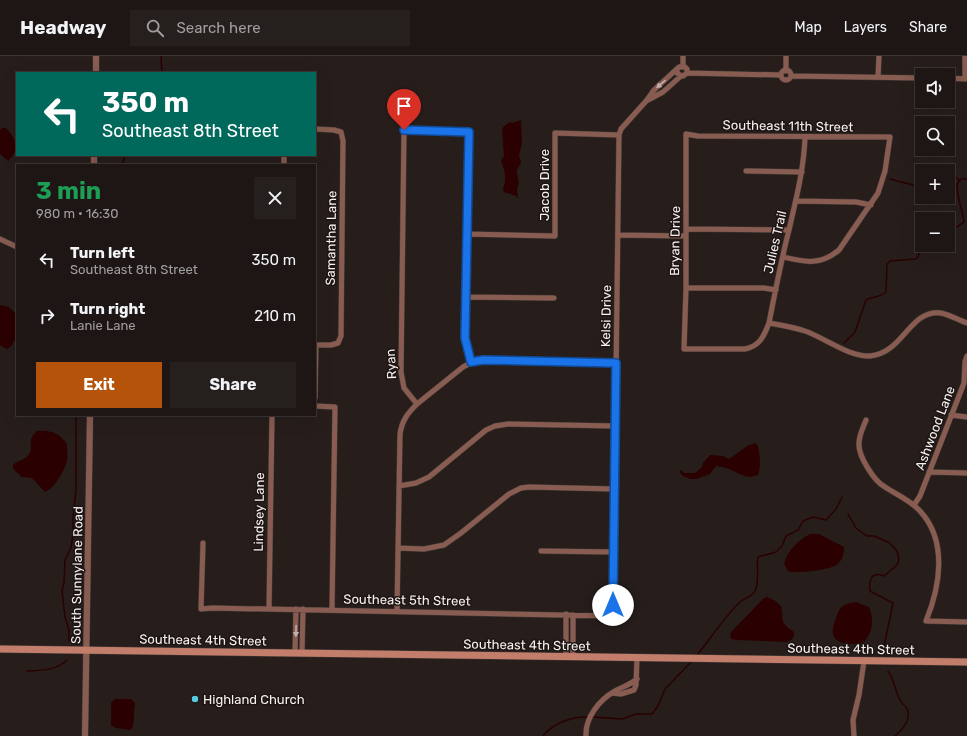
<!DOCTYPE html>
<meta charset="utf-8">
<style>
:root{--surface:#1d1615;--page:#251f1e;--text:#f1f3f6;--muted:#a09fa0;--line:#3b3534;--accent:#b45309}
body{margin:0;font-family:Rubik,sans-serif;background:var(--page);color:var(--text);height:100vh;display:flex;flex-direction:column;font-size:15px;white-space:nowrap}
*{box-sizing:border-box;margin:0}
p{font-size:13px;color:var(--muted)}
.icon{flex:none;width:22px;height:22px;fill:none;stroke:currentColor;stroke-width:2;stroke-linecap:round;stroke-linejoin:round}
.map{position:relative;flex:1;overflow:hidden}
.sheet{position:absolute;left:16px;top:108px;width:300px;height:252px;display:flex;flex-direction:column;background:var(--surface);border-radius:0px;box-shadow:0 4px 16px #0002,0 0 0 1px var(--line)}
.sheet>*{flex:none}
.guide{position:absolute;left:16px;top:16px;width:300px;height:84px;border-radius:0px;box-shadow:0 4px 16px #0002,0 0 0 1px var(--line);background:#00695c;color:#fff;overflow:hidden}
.controls{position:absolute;left:915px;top:12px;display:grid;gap:8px}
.controls a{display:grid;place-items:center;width:40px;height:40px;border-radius:0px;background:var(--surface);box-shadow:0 4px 16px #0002,0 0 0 1px var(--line);font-size:20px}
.pin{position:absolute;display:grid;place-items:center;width:34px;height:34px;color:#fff;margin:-41px -17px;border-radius:50% 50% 50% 0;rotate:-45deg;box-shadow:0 0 4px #0007}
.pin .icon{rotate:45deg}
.me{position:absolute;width:44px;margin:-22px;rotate:0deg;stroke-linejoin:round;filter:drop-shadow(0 0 3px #0008)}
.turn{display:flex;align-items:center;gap:14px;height:84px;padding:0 20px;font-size:18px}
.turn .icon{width:52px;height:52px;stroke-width:2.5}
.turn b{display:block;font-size:28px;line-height:34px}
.round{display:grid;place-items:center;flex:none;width:42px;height:42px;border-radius:0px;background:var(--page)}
.overview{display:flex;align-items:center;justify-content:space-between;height:68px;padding:0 20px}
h1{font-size:24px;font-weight:700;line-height:30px;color:#1e9e55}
.button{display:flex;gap:8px;margin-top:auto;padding:8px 20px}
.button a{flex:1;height:46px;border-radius:0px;background:var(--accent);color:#fff;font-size:16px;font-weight:700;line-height:46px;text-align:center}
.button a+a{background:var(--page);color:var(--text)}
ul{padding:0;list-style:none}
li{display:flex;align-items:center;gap:12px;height:56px;padding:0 20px}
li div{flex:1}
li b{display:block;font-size:15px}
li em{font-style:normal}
header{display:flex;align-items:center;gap:24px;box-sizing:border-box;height:56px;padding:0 20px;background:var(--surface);border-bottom:1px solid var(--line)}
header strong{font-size:19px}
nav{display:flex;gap:22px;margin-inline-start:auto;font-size:14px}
.search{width:280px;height:36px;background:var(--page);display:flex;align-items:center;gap:10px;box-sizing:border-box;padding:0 14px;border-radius:0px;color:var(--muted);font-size:15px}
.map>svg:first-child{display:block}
.water{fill:#2b0000}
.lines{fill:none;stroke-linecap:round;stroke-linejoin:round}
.stream{stroke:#2b0000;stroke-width:1.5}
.minor-casing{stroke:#443b39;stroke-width:6}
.tertiary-casing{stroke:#443b39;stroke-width:7}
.secondary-casing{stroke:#443b39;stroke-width:8}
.minor{stroke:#885c50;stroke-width:5}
.tertiary{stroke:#885c50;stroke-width:6}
.secondary{stroke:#c37d6b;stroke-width:7}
.oneway{fill:#c4ada7}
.route-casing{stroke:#114b97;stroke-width:10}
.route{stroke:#1a73e8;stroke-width:7}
.poi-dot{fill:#57c9e3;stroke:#1d1513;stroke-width:1.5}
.labels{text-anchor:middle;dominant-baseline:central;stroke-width:3;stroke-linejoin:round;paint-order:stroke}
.street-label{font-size:13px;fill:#f6f0ee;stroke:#1d1513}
.poi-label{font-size:13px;fill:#f6f0ee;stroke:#1d1513;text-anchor:start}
</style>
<header>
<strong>Headway</strong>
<div class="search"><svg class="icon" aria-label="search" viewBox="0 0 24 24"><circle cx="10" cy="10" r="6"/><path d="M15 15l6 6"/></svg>Search here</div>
<nav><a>Map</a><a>Layers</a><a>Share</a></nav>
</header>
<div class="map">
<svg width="967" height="680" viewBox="0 0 967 680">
<rect width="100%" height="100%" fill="#271e1c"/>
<path class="water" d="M521,64l1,24 -3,11 2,8 -4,7v4l2,9 -2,6 1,10 -2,-3 -12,-4 -1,-3c4,-11 2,-17 -2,-28l3,-5 -2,-27 2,-3 6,-4 2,1z
M2,72h4c10,11 15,21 2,33l-8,-7v-23z
M0,249l9,2 8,8c0,12 2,28 -10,34l-7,-4z
M37,375c14,-1 22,2 30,13 0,6 1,12 0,17 -3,10 -12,27 -22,31l-13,-14 -10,-1 -9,-8v-4c4,-5 12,-4 16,-11 5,-9 -3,-13 8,-23z
M755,387l3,3c2,9 3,20 0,29 -12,5 -19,-2 -29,-6 -4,-2 -9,-2 -13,-3l-6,8 -14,5h-6l-7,-3 -4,-4 2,-2 3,3h11l7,-6 1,-4 7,-8 13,1 6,3 18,-13z
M810,478h9l25,13c0,6 -1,12 -6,17 -7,6 -41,10 -50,7l-4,-7c3,-13 14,-24 26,-30z
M767,541l7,3 7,6c3,16 -2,15 13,26 1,6 -3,9 -8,10l-50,-2 -5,-1 -1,-4 1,-3 33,-34z
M856,546l13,5c5,11 4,26 -5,35 -4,3 -11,2 -15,2 -18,-2 -19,-11 -13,-26 4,-12 7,-14 20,-16z
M115,643h16l4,4c-1,8 -1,15 -2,24l-3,3 -14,-2 -5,-3v-22z"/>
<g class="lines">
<path class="stream" d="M161,0l1,17
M120,109l3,-2 2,-8
M935,115l2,-4 10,3 12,10
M890,123l27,7 5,-1
M948,177l16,-11c-2,-13 -7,-25 -7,-38l4,-5h6
M844,287l11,-11 11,-32c7,-5 12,-1 20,-8l1,-28 3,-3 26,-2 2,-2 4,-14
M848,458l8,14 5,4 6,4h7l16,7 7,8 2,9 -2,5 -13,11c-13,-5 -15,4 -14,15l23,12 -10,48
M69,585v-11l-4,-13 -3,-26 2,-8 1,-23 6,-12 2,-14v-16l3,-28v-75
M697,599c14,-17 28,-39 43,-53 5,-4 12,-5 15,-11 5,-11 1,-23 3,-34l18,-5 6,-6 4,-10 12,-6 5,-9 10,-4 13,3 2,-2 8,-9 6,-12
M27,615c14,-1 29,0 40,-11
M888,615c6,8 7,20 12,29 1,3 4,5 6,7 7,11 -3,22 -11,29
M593,661l29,2 14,-5h16l6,-8 7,-17 27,-28
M543,680c10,-13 30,-20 46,-19"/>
<g class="minor-casing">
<path id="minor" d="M683,10v-10
M781 19a5 5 0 1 1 10 0a5 5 0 1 1-10 0Z
M786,15v-15
M687,17l94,2
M791,20l131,2
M878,21l1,-21
M948,22l17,1v-23
M648,44l15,-8 18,-16
M315,73l19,1 7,2 2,9 -2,195 -3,7 -7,2h-16
M284,109v-10
M746,115l56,1
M796,145l60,1 15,3
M687,173l102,1
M467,178l88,2v-103l64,2
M618,179l68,1
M0,183l17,8
M783,201c22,5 37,9 56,-7l39,-57 7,-22 5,-34 -192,-1 -12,-2v154l-2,61h61c15,-3 19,-13 24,-26 6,-31 12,-62 20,-93 7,-31 15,-61 16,-93
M686,232h78l12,2
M465,241l89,1
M769,267c12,2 24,4 36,8 20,7 44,26 65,25 34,-3 39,-47 71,-43 9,2 18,7 26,10
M315,342l1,-53
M417,348l46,-37 11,-6 142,2
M315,350l20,1 -3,203
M951,359l16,2
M866,364c-3,8 -7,15 -7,23 -1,13 15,38 26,44 12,8 25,13 35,24 28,30 20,76 6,110l41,1
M929,416l38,1
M399,430l17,-3 13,-6 57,-47 9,-4 13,-2 107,2
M914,449l6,-9 44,-113 1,-21 2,-6
M203,487l-2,66 11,-1 401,8 6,-481 2,-6 26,-29 7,-10 25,-23h6l2,2v4l-4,3 -3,-1 -3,-2v-3
M398,492l26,1 20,-4 17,-12 48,-39 12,-6 8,-1 85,2
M541,495l72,1
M269,553l3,-194
M397,555l3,-177c2,-14 8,-21 17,-30l-13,-16 -3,-16 3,-242 65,2 -4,206 6,24
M295,597l1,-44
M302,597l1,-44
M566,601v-43
M573,601v-42
M612,637l9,1 13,-4 2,-5 1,-27
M586,680c-1,-18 13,-36 29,-45 7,-4 15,-6 22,-12
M854,680l-1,-16 6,-25 5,-34"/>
</g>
<g class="tertiary-casing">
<path id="tertiary" d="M96,17v-17
M94,109v-10
M85,680l5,-321"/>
</g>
<g class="secondary-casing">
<path id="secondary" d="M0,593l967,13"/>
</g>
<use href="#minor" class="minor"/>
<use href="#tertiary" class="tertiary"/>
<use href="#secondary" class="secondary"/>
</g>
<defs><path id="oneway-solid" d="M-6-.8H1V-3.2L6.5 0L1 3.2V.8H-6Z"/></defs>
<g class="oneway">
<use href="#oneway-solid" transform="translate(661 28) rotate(139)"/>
<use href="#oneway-solid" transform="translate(296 575) rotate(91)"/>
</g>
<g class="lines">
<g class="route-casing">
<path id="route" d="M404,74l65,2 -4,206 6,24 12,-2 133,3 -3,242"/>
</g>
<use href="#route" class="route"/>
</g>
<circle class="poi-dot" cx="195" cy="643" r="4"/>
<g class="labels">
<g class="street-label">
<text transform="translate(788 70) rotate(1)">Southeast 11th Street</text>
<text transform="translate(544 129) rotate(-90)">Jacob Drive</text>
<text transform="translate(331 182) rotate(-89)">Samantha Lane</text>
<text transform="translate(675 185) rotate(-89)">Bryan Drive</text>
<text transform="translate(775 186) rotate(-77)">Julies Trail</text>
<text transform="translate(606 260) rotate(-89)">Kelsi Drive</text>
<text transform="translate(391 308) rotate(-93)">Ryan</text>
<text transform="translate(935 372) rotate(-69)">Ashwood Lane</text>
<text transform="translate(259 456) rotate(-89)">Lindsey Lane</text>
<text transform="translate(77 519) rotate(-89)">South Sunnylane Road</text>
<text transform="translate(407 544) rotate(1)">Southeast 5th Street</text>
<text transform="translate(203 584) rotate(1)">Southeast 4th Street</text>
<text transform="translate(527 589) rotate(1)">Southeast 4th Street</text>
<text transform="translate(851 593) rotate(1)">Southeast 4th Street</text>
</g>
<g class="poi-label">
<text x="203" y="643">Highland Church</text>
</g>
</g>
</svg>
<div class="controls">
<a><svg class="icon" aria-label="sound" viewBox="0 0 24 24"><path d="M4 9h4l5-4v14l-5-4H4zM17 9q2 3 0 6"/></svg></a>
<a><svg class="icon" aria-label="search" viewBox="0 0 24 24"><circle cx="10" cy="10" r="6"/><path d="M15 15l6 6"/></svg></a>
<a>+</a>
<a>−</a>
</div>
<div class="pin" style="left:404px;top:74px;background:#d93025"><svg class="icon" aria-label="arrive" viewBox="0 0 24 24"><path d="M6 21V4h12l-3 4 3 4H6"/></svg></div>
<svg class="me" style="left:613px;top:549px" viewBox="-20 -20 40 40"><circle r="19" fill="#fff"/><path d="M0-13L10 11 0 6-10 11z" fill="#1a73e8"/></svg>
<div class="guide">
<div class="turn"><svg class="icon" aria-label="left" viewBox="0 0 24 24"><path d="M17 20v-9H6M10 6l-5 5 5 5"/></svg><div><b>350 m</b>Southeast 8th Street</div></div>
</div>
<section class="sheet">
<div class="overview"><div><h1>3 min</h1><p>980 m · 16:30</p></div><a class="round"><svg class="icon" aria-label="close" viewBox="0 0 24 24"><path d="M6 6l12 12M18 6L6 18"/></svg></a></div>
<ul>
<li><svg class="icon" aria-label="left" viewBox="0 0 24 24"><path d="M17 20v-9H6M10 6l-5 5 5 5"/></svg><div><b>Turn left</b><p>Southeast 8th Street</p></div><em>350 m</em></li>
<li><svg class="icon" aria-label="right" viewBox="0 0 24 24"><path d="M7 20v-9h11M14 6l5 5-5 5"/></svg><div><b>Turn right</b><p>Lanie Lane</p></div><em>210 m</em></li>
</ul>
<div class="button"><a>Exit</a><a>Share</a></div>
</section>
</div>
